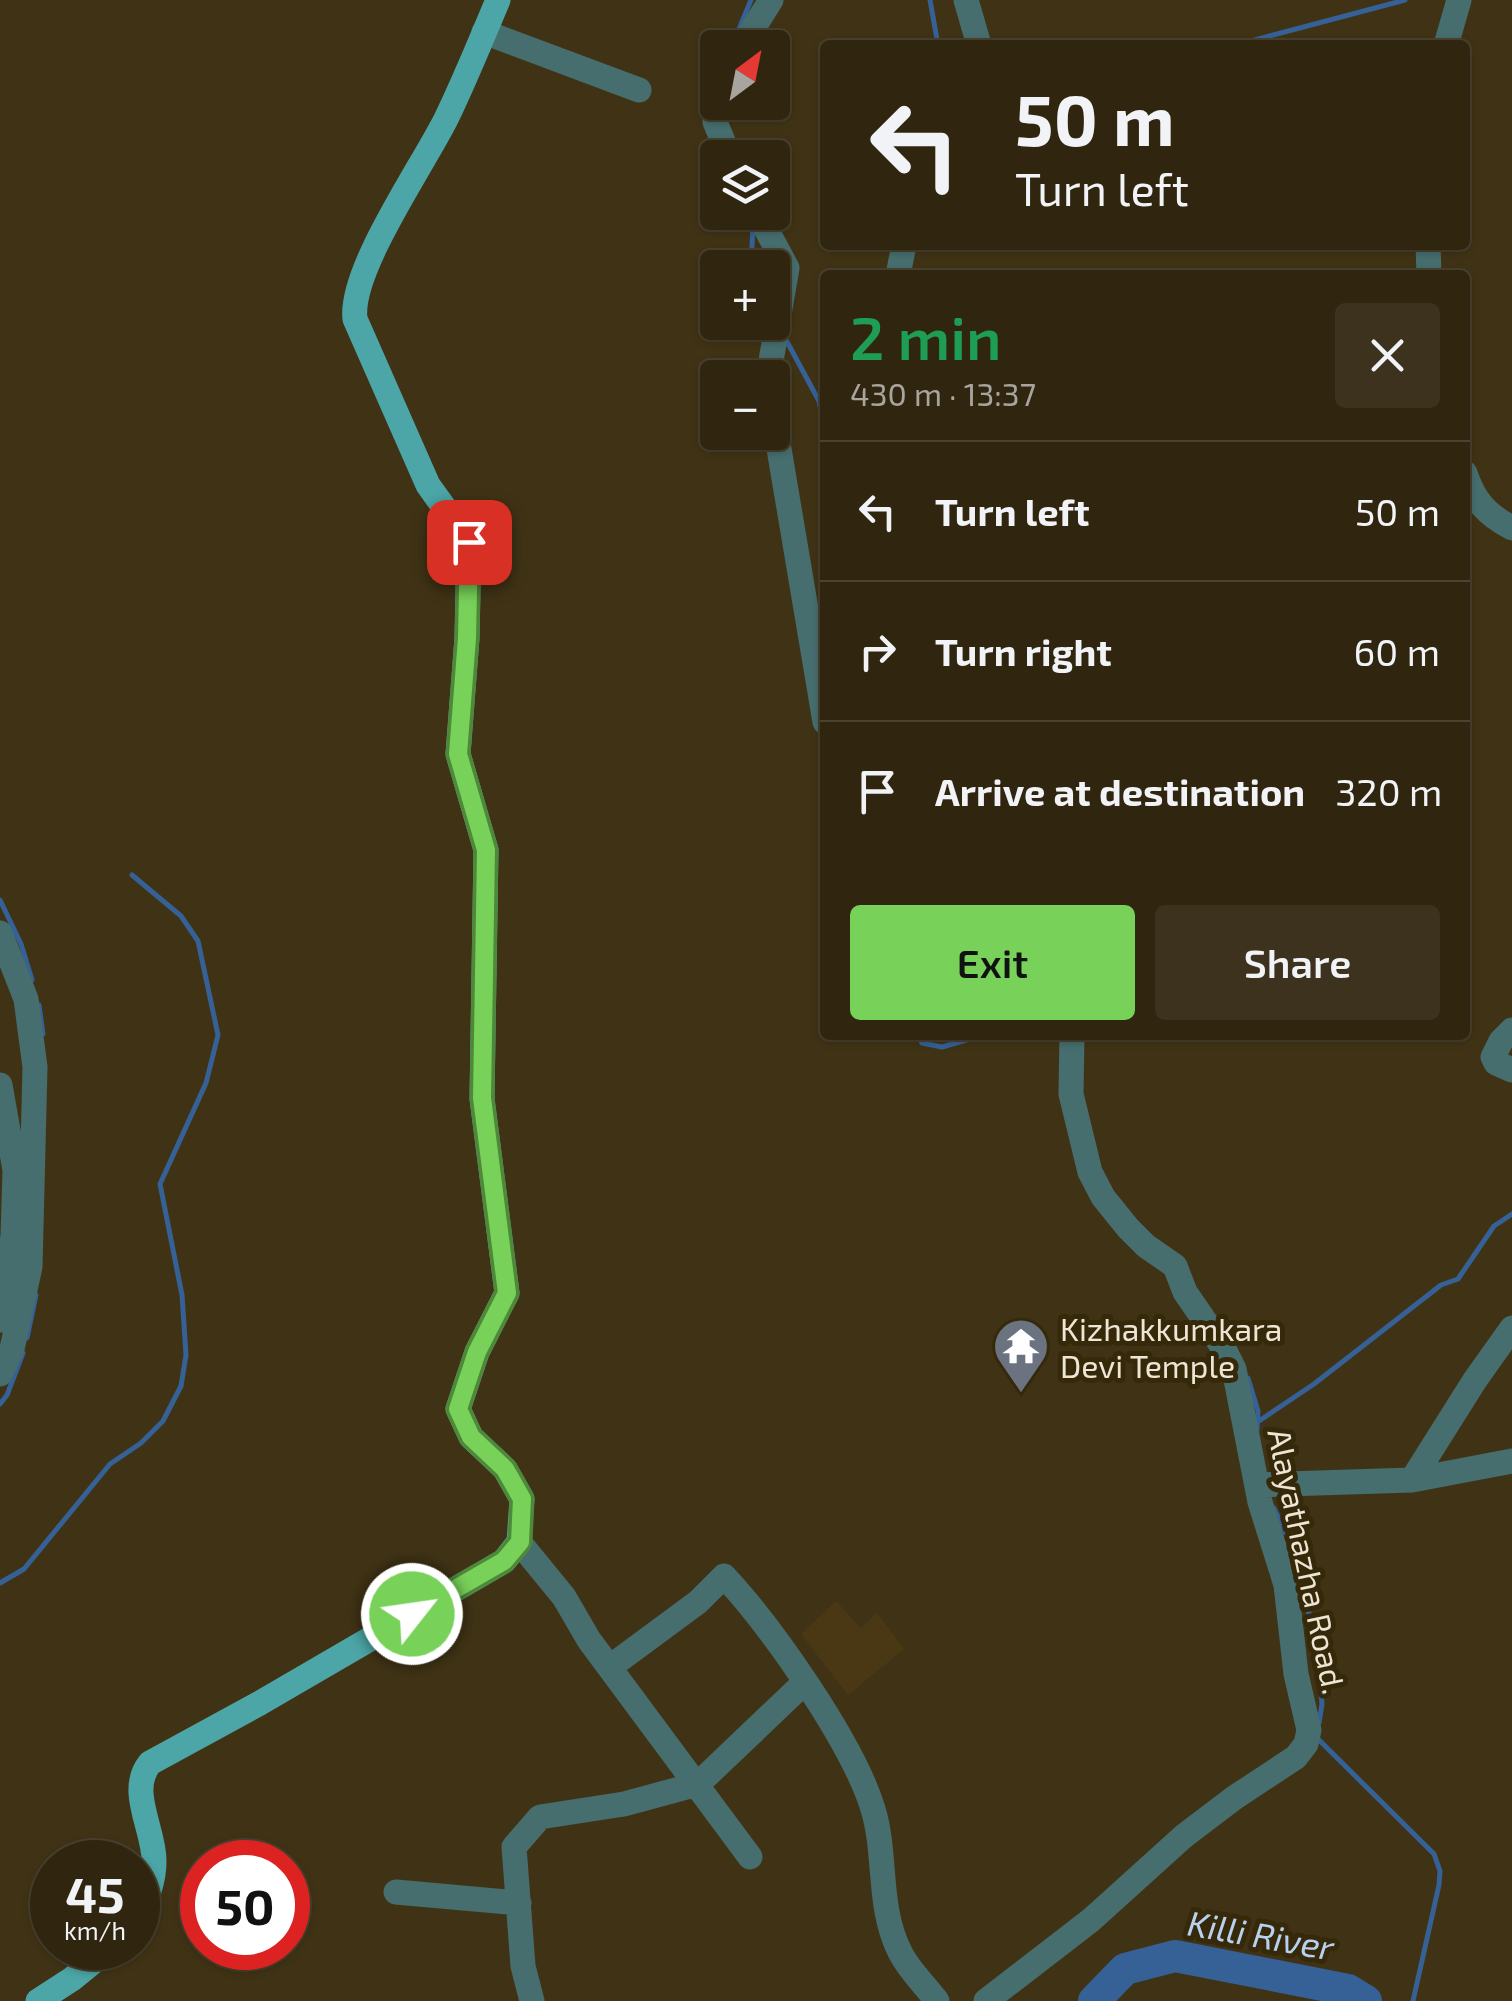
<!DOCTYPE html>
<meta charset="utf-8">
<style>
:root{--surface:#302610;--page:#3c321e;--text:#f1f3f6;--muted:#a8a59f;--line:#4b4330;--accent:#78d158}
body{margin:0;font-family:"Exo 2",sans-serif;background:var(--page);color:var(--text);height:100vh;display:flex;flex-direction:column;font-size:38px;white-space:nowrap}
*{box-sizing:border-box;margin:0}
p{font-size:32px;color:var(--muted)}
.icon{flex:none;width:55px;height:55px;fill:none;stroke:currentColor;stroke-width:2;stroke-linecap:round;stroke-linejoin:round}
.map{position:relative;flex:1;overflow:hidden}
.details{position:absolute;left:820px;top:270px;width:650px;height:770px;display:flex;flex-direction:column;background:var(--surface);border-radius:10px;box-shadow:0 2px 8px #0004,0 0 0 2px var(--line)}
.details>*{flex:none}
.guide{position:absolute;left:820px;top:40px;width:650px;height:210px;border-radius:10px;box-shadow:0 2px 8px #0004,0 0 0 2px var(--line);background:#302610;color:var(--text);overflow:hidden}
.needle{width:65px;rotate:32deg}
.tools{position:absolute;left:700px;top:30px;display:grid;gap:20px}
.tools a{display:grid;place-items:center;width:90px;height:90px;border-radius:10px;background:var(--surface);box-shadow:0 2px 8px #0004,0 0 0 2px var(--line);font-size:50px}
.speed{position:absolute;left:30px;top:1840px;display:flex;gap:20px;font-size:50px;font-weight:700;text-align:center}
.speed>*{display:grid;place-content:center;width:130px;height:130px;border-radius:50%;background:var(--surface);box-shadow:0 2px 8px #0004,0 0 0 2px var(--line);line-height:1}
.speed small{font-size:25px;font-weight:400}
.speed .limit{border:15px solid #d22;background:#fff;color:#111}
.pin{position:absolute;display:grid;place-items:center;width:85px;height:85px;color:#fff;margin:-42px;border-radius:20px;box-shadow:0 5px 15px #0006}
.me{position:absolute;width:110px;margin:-55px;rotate:60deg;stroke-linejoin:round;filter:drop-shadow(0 0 8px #0008)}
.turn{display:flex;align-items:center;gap:35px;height:210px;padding:0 30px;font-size:45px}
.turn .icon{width:130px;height:130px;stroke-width:2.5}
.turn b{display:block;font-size:70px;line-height:85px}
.round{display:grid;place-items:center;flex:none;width:105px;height:105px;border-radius:10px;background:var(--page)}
.headline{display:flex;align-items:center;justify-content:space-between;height:170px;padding:0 30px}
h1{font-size:60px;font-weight:600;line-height:75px;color:#1e9e55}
.cta{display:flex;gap:20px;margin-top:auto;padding:20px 30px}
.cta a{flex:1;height:115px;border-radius:10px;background:var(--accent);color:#111;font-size:40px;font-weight:600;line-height:115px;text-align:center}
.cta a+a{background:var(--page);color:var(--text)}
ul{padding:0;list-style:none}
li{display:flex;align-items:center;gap:30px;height:140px;padding:0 30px;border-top:2px solid var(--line)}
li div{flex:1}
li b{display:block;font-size:38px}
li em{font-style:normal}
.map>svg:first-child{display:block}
.built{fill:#493813}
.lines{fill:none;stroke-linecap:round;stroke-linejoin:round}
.stream{stroke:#356197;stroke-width:5}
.river{stroke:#356197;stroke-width:32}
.minor{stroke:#466e6e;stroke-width:25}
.major{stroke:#4ca5a6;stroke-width:25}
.route-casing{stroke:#4e8839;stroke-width:25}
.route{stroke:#78d158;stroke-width:18}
.labels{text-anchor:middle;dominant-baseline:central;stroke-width:10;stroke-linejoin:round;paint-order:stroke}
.poi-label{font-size:32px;fill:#eee6d5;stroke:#36290a;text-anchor:start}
.street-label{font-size:32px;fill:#eee6d5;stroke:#36290a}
.water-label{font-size:35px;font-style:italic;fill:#b8d1f1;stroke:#36290a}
</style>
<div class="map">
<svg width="1512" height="2001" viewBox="0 0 1512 2001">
<rect width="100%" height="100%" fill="#403315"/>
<path class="built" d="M836,1601l25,27 16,-15 27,36 -56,46 -47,-61z"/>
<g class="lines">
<path class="stream" d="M930,0l8,45
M739,29l12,-29
M1236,45l169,-45
M751,268l2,-43
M785,338l34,63 6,31
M0,900l21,44 11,36
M39,1005l4,29
M919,1035l3,8 20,4 42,-12
M27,1338l9,-43
M1248,1378l10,33 -1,19
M0,1404l7,-9 16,-42
M1259,1421l55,-37 127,-99 17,-6 36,-53 18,-12
M1274,1508l19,41 14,43 -1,16 9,16 7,80 -3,19
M0,1583l24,-14 86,-105 31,-21 22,-22 18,-35 5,-31 -4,-60 -22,-111 46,-101 12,-48 -20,-94 -17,-25 -49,-41
M1317,1738l117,116 6,17 -1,14 -26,116"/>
<path class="river" d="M1094,2001l31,-32 50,-13 173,34 18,11"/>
<path class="minor" d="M966,0l13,45
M484,32l155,58
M1446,45l13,-45
M741,48l30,-48
M718,102l-3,20 15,36
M757,212l30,56 -19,110
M1428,245l1,30
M898,275l6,-30
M772,407l53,315
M1465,473c9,28 22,42 47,55
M0,933l26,66 9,68 -5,200 -18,82 -12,25
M1512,1030l-11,11 -8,16 3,6 16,7
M0,1085l15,85 -2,66 -12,84
M1412,1480l63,-100 37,-52
M1257,1485l155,-5 100,-19
M519,1542l45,55 25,43 161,217
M610,1667l88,-65 26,-26c47,50 129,167 149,233 14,46 4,98 27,143 8,17 25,33 37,49
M396,1892l123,11
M532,2001l-9,-35 -9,-119 26,-30 84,-13 74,-20 106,-101
M986,2001l105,-81 93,-84 50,-38 62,-41 10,-13 3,-14 -13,-56 -10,-89 -26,-83 -26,-133 -10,-20 -39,-57 -10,-26 -29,-20 -18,-18 -25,-31 -13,-25 -19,-78 1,-59"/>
<path class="major" d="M138,1915c9,-14 16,-36 16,-53 1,-32 -27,-71 -4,-99l110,-60 244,-142 15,-19 3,-43 -17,-30 -34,-32 -13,-28 19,-57 30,-59 -25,-194 4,-249 -28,-96 9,-116 2,-96 -41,-57 -73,-166c-6,-48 67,-152 91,-200 19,-39 35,-79 52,-119
M38,2001l34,-22 38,-31"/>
</g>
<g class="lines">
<g class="route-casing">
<path id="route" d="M412,1614l92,-53 16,-19 2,-43 -17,-30 -34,-32 -13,-28 19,-57 30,-59 -25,-195 4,-248 -28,-96 9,-116 2,-96"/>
</g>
<use href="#route" class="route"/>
</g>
<defs>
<g id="temple-pin" transform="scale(2.875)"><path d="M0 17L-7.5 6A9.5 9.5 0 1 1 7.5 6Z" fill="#6b7280" stroke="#36290a"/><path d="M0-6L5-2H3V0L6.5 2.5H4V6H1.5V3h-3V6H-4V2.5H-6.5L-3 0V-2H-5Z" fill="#fff"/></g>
</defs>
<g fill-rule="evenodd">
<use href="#temple-pin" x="1021" y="1346"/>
</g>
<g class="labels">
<g class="poi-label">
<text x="1060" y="1328">Kizhakkumkara<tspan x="1060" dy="37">Devi Temple</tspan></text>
</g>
<g class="street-label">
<text transform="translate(1308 1561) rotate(78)">Alayathazha Road.</text>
</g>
<g class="water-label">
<text transform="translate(1261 1934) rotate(10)">Killi River</text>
</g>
</g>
</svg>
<div class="tools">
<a><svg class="needle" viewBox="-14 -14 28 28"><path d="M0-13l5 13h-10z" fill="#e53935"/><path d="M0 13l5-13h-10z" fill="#a8a59f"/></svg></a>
<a><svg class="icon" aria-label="layers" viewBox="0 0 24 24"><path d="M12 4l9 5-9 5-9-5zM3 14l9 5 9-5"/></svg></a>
<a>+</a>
<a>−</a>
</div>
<div class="speed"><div>45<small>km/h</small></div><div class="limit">50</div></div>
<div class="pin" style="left:469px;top:542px;background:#d93025"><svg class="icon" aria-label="arrive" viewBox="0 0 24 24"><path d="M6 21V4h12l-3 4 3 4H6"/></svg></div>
<svg class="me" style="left:412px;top:1614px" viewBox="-20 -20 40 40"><circle r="17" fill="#78d158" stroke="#fff" stroke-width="3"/><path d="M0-11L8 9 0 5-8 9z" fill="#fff"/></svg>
<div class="guide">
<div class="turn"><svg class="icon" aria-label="left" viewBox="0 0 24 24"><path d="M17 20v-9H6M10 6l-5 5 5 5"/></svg><div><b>50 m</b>Turn left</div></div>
</div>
<section class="details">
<div class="headline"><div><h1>2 min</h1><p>430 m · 13:37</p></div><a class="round"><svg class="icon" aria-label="close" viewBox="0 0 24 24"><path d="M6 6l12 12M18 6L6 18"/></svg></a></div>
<ul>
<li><svg class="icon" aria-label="left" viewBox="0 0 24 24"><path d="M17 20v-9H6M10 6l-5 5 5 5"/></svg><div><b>Turn left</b></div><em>50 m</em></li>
<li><svg class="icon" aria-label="right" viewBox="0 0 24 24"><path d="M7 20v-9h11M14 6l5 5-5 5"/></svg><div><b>Turn right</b></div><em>60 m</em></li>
<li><svg class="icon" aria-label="arrive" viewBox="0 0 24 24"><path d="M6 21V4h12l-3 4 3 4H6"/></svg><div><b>Arrive at destination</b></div><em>320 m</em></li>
</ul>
<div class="cta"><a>Exit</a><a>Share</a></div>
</section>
</div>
